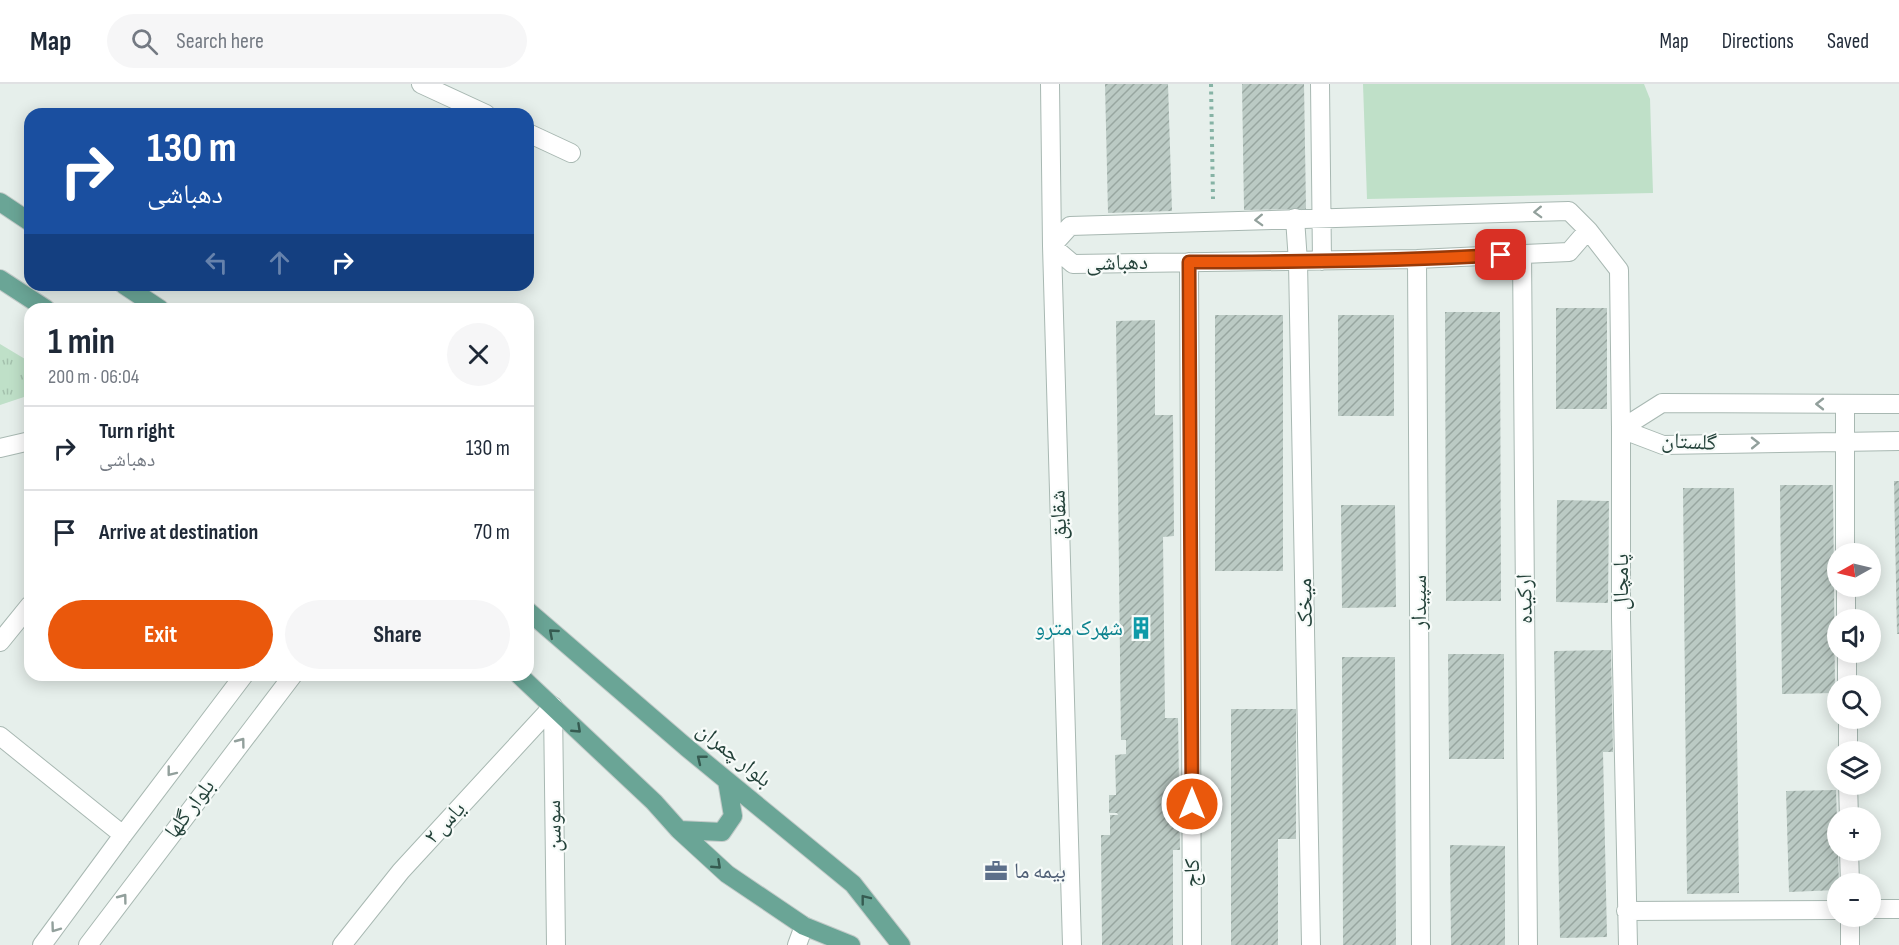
<!DOCTYPE html>
<meta charset="utf-8">
<style>
:root{--surface:#fff;--page:#f6f6f7;--text:#1f2937;--muted:#747a83;--line:#e0e1e3;--accent:#ea580c}
body{margin:0;font-family:"Sofia Sans Condensed","Noto Naskh Arabic",sans-serif;background:var(--page);color:var(--text);height:100vh;display:flex;flex-direction:column;font-size:22px;white-space:nowrap}
*{box-sizing:border-box;margin:0}
p{font-size:20px;color:var(--muted)}
.icon{flex:none;width:33px;height:33px;fill:none;stroke:currentColor;stroke-width:2;stroke-linecap:round;stroke-linejoin:round}
.map{position:relative;flex:1;overflow:hidden}
.side{position:absolute;left:24px;top:219px;width:510px;height:378px;display:flex;flex-direction:column;background:var(--surface);border-radius:18px;box-shadow:0 3px 15px #0003}
.side>*{flex:none}
.banner{position:absolute;left:24px;top:24px;width:510px;height:183px;border-radius:18px;box-shadow:0 3px 15px #0003;background:#1a4fa0;color:#fff;overflow:hidden}
.needle{width:39px;rotate:262deg}
.controls{position:absolute;left:1827px;top:459px;display:grid;gap:12px}
.controls a{display:grid;place-items:center;width:54px;height:54px;border-radius:50%;background:var(--surface);box-shadow:0 3px 15px #0003;font-size:30px}
.pin{position:absolute;display:grid;place-items:center;width:51px;height:51px;color:#fff;margin:-26px;border-radius:12px;box-shadow:0 3px 9px #0006}
.me{position:absolute;width:66px;margin:-33px;rotate:0deg;stroke-linejoin:round;filter:drop-shadow(0 0 4px #0008)}
.turn{display:flex;align-items:center;gap:21px;height:126px;padding:0 24px;font-size:27px}
.turn .icon{width:78px;height:78px;stroke-width:2.5}
.turn b{display:block;font-size:42px;line-height:51px}
.lanes{display:flex;align-items:center;height:57px;padding:0 24px;background:#0003;justify-content:center;gap:30px;direction:ltr}
.lanes .off{opacity:.35}
.round{display:grid;place-items:center;flex:none;width:63px;height:63px;border-radius:32px;background:var(--page)}
.overview{display:flex;align-items:center;justify-content:space-between;height:102px;padding:0 24px}
h1{font-size:36px;font-weight:700;line-height:45px}
.cta{display:flex;gap:12px;margin-top:auto;padding:12px 24px}
.cta a{flex:1;height:69px;border-radius:36px;background:var(--accent);color:#fff;font-size:24px;font-weight:700;line-height:69px;text-align:center}
.cta a+a{background:var(--page);color:var(--text)}
ul{padding:0;list-style:none}
li{display:flex;align-items:center;gap:18px;height:84px;padding:0 24px;border-top:2px solid var(--line)}
li div{flex:1}
li b{display:block;font-size:22px}
li em{font-style:normal}
header{display:flex;align-items:center;gap:36px;box-sizing:border-box;height:84px;padding:0 30px;background:var(--surface);border-bottom:2px solid var(--line)}
header strong{font-size:28px}
nav{display:flex;gap:33px;margin-inline-start:auto;font-size:21px}
.search{width:420px;height:54px;background:var(--page);display:flex;align-items:center;gap:15px;box-sizing:border-box;padding:0 21px;border-radius:33px;color:var(--muted);font-size:22px}
.map>svg:first-child{display:block}
.grass{fill:url(#grass-tufts)}
.park{fill:#bfe0c8}
.building{fill:url(#building-hatch)}
.lines{fill:none;stroke-linecap:round;stroke-linejoin:round}
.minor-casing{stroke:#a8b8b2;stroke-width:20}
.major-casing{stroke:#c2cac8;stroke-width:20}
.path{stroke:#86b3a5;stroke-width:4;stroke-dasharray:3 4.5;stroke-linecap:butt}
.minor{stroke:#fff;stroke-width:18}
.major{stroke:#6aa596;stroke-width:18}
.oneway{stroke:#92a09c}
.oneway2{stroke:#365b51}
.route-casing{stroke:#983908;stroke-width:15}
.route{stroke:#ea580c;stroke-width:10}
.labels{text-anchor:middle;dominant-baseline:central;stroke-width:4.5;stroke-linejoin:round;paint-order:stroke}
.street-label{font-size:22px;fill:#24423a;stroke:#f7fbf9}
.culture-label{font-size:22px;fill:#0d838f;stroke:#f7fbf9;text-anchor:end}
.service-label{font-size:22px;fill:#4e5e75;stroke:#f7fbf9;text-anchor:start}
</style>
<header>
<strong>Map</strong>
<div class="search"><svg class="icon" aria-label="search" viewBox="0 0 24 24"><circle cx="10" cy="10" r="6"/><path d="M15 15l6 6"/></svg>Search here</div>
<nav><a>Map</a><a>Directions</a><a>Saved</a></nav>
</header>
<div class="map">
<svg width="1899" height="861" viewBox="0 0 1899 861">
<defs>
<pattern id="grass-tufts" width="24" height="20" patternUnits="userSpaceOnUse" patternTransform="scale(1.5)"><rect width="24" height="20" fill="#bfe0c8"/><path d="M3 7l-1-3M5 7V3M7 7l1-3M15 17l-1-3M17 17v-4M19 17l1-3" fill="none" stroke="#a4c1ad"/></pattern>
<pattern id="building-hatch" width="6" height="6" patternUnits="userSpaceOnUse" patternTransform="scale(1.5)"><rect width="6" height="6" fill="#bbcac4"/><path d="M-1 1l2-2M0 6l6-6M5 7l2-2" fill="none" stroke="#98a6a0"/></pattern>
</defs>
<rect width="100%" height="100%" fill="#e6efeb"/>
<path class="grass" d="M0,260l30,18v33l-30,10z"/>
<path class="park" d="M1363,0h281l6,15 3,94 -286,6z"/>
<path class="building" d="M1105,0h63l4,127 -64,2z
M1242,0h62l2,125 -62,1z
M1556,224h51v101h-51z
M1445,228h55l1,289h-55z
M1215,231h68v256h-68z
M1338,231h56v101h-56z
M1155,236v95h18l1,121 -11,1 2,181h13l2,132h-7v95h-71l-1,-110h9v-20h8l-1,-2h-8v-18h7l-1,-40 11,-1v-14h-5l-5,-419z
M1894,397h5v153h-2z
M1780,401h53l2,208 -53,1z
M1683,404h51l5,405 -52,1z
M1557,416l52,1 -1,102 -52,-1z
M1341,421h54l1,102 -54,1z
M1611,566l2,102h-10l4,185 -47,1 -6,-287z
M1448,570h56v105h-55z
M1342,573h53l1,288h-53z
M1231,625h65v130h-18v106h-47z
M1836,706l3,94h-1v6l-49,2 -3,-101z
M1450,761l55,1v99h-54z"/>
<g class="lines">
<g class="minor-casing">
<path id="minor" d="M421,0l65,30
M1050,0l2,162 20,699
M1320,0l2,177
M528,49l43,20
M1295,134l3,44 13,683
M1588,146l-19,22 -152,7 -344,5 -21,-18 18,-20 499,-15 19,19 31,40 2,159v189l7,327
M1522,170l6,691
M1417,175l4,686
M1189,178l3,683
M1845,320v150
M1899,320l-237,-1 -41,26 42,16 236,-4
M0,364l30,-7
M1846,502v34
M0,558l30,-37
M1847,568v34
M553,622l3,239
M1848,634v34
M0,652l123,99
M1848,700l1,34
M1849,766l1,34
M1870,825h29
M1626,827l212,-1
M1850,832v29
M42,861l81,-110 121,-160
M88,861l205,-270
M342,861l59,-74 152,-165
M797,861l7,-19"/>
</g>
<g class="major-casing">
<path id="major" d="M0,118l30,20
M0,195l46,30
M124,201l36,24
M528,527l158,136 167,137 48,61
M519,591l135,127 25,28 48,44 77,52 47,19
M679,746l43,2 11,-16 -6,-35"/>
</g>
<path class="path" d="M1211,0l2,115"/>
<use href="#minor" class="minor"/>
<use href="#major" class="major"/>
</g>
<defs><path id="oneway-chevron" d="M-2-3.5L2.5 0L-2 3.5" fill="none" stroke-width="1.6" stroke-linecap="round" stroke-linejoin="round" transform="scale(1.5)"/></defs>
<g class="oneway">
<use href="#oneway-chevron" transform="translate(1538 128) rotate(178)"/>
<use href="#oneway-chevron" transform="translate(1259 136) rotate(178)"/>
<use href="#oneway-chevron" transform="translate(1820 320) rotate(-180)"/>
<use href="#oneway-chevron" transform="translate(1755 359) rotate(-1)"/>
<use href="#oneway-chevron" transform="translate(241 658) rotate(-53)"/>
<use href="#oneway-chevron" transform="translate(171 688) rotate(128)"/>
<use href="#oneway-chevron" transform="translate(123 814) rotate(-53)"/>
<use href="#oneway-chevron" transform="translate(55 844) rotate(126)"/>
</g>
<g class="oneway2">
<use href="#oneway-chevron" transform="translate(553 549) rotate(-139)"/>
<use href="#oneway-chevron" transform="translate(577 645) rotate(43)"/>
<use href="#oneway-chevron" transform="translate(701 675) rotate(-141)"/>
<use href="#oneway-chevron" transform="translate(717 781) rotate(43)"/>
<use href="#oneway-chevron" transform="translate(865 815) rotate(-128)"/>
</g>
<g class="lines">
<g class="route-casing">
<path id="route" d="M1192,720l-3,-542c104,0 208,-1 312,-7"/>
</g>
<use href="#route" class="route"/>
</g>
<defs>
<g id="building-bare" transform="scale(1.8)"><path d="M-4-6H4V6H1V3H-1V6H-4ZM-2.5-4.3h1.7v1.8h-1.7ZM.8-4.3h1.7v1.8H.8ZM-2.5-1h1.7V.8h-1.7ZM.8-1h1.7V.8H.8Z" fill="#0f9aa8" stroke="#f7fbf9" stroke-width="2.5" paint-order="stroke"/></g>
<g id="office-bare" transform="scale(1.8)"><path d="M-6-3h4V-5.5h4V-3h4V5H-6ZM-1-4.5V-3h2v-1.5ZM-6 0V1H6V0Z" fill="#5c6f8a" stroke="#f7fbf9" stroke-width="2.5" paint-order="stroke"/></g>
</defs>
<g fill-rule="evenodd">
<use href="#building-bare" x="1141" y="544"/>
<use href="#office-bare" x="996" y="787"/>
</g>
<g class="labels">
<g class="street-label">
<text transform="translate(1117 179) rotate(-1)">دهباشی</text>
<text transform="translate(1689 358) rotate(3)">گلستان</text>
<text transform="translate(1059 431) rotate(-92)">شقایق</text>
<text transform="translate(1621 498) rotate(-90)">پامچال</text>
<text transform="translate(1525 515) rotate(-91)">ارکیده</text>
<text transform="translate(1419 518) rotate(-90)">سپیدار</text>
<text transform="translate(1305 519) rotate(-91)">میخک</text>
<text transform="translate(734 671) rotate(39)">بلوار چمران</text>
<text transform="translate(190 725) rotate(-53)">بلوار گلها</text>
<text transform="translate(445 739) rotate(-47)">یاس ۲</text>
<text transform="translate(554 742) rotate(-91)">سوسن</text>
<text transform="translate(1192 789) rotate(-90)">کاج</text>
</g>
<g class="culture-label">
<text x="1123" y="544">شهرک مترو</text>
</g>
<g class="service-label">
<text x="1014" y="787">بیمه ما</text>
</g>
</g>
</svg>
<div class="controls">
<a><svg class="needle" viewBox="-14 -14 28 28"><path d="M0-13l5 13h-10z" fill="#e53935"/><path d="M0 13l5-13h-10z" fill="#747a83"/></svg></a>
<a><svg class="icon" aria-label="sound" viewBox="0 0 24 24"><path d="M4 9h4l5-4v14l-5-4H4zM17 9q2 3 0 6"/></svg></a>
<a><svg class="icon" aria-label="search" viewBox="0 0 24 24"><circle cx="10" cy="10" r="6"/><path d="M15 15l6 6"/></svg></a>
<a><svg class="icon" aria-label="layers" viewBox="0 0 24 24"><path d="M12 4l9 5-9 5-9-5zM3 14l9 5 9-5"/></svg></a>
<a>+</a>
<a>−</a>
</div>
<div class="pin" style="left:1501px;top:171px;background:#d93025"><svg class="icon" aria-label="arrive" viewBox="0 0 24 24"><path d="M6 21V4h12l-3 4 3 4H6"/></svg></div>
<svg class="me" style="left:1192px;top:720px" viewBox="-20 -20 40 40"><circle r="17" fill="#ea580c" stroke="#fff" stroke-width="3"/><path d="M0-11L8 9 0 5-8 9z" fill="#fff"/></svg>
<div class="banner">
<div class="turn"><svg class="icon" aria-label="right" viewBox="0 0 24 24"><path d="M7 20v-9h11M14 6l5 5-5 5"/></svg><div><b>130 m</b>دهباشی</div></div>
<div class="lanes"><svg class="icon off" aria-label="left" viewBox="0 0 24 24"><path d="M17 20v-9H6M10 6l-5 5 5 5"/></svg><svg class="icon off" aria-label="ahead" viewBox="0 0 24 24"><path d="M12 20V5M6 11l6-6 6 6"/></svg><svg class="icon" aria-label="right" viewBox="0 0 24 24"><path d="M7 20v-9h11M14 6l5 5-5 5"/></svg></div>
</div>
<section class="side">
<div class="overview"><div><h1>1 min</h1><p>200 m · 06:04</p></div><a class="round"><svg class="icon" aria-label="close" viewBox="0 0 24 24"><path d="M6 6l12 12M18 6L6 18"/></svg></a></div>
<ul>
<li><svg class="icon" aria-label="right" viewBox="0 0 24 24"><path d="M7 20v-9h11M14 6l5 5-5 5"/></svg><div><b>Turn right</b><p>دهباشی</p></div><em>130 m</em></li>
<li><svg class="icon" aria-label="arrive" viewBox="0 0 24 24"><path d="M6 21V4h12l-3 4 3 4H6"/></svg><div><b>Arrive at destination</b></div><em>70 m</em></li>
</ul>
<div class="cta"><a>Exit</a><a>Share</a></div>
</section>
</div>
